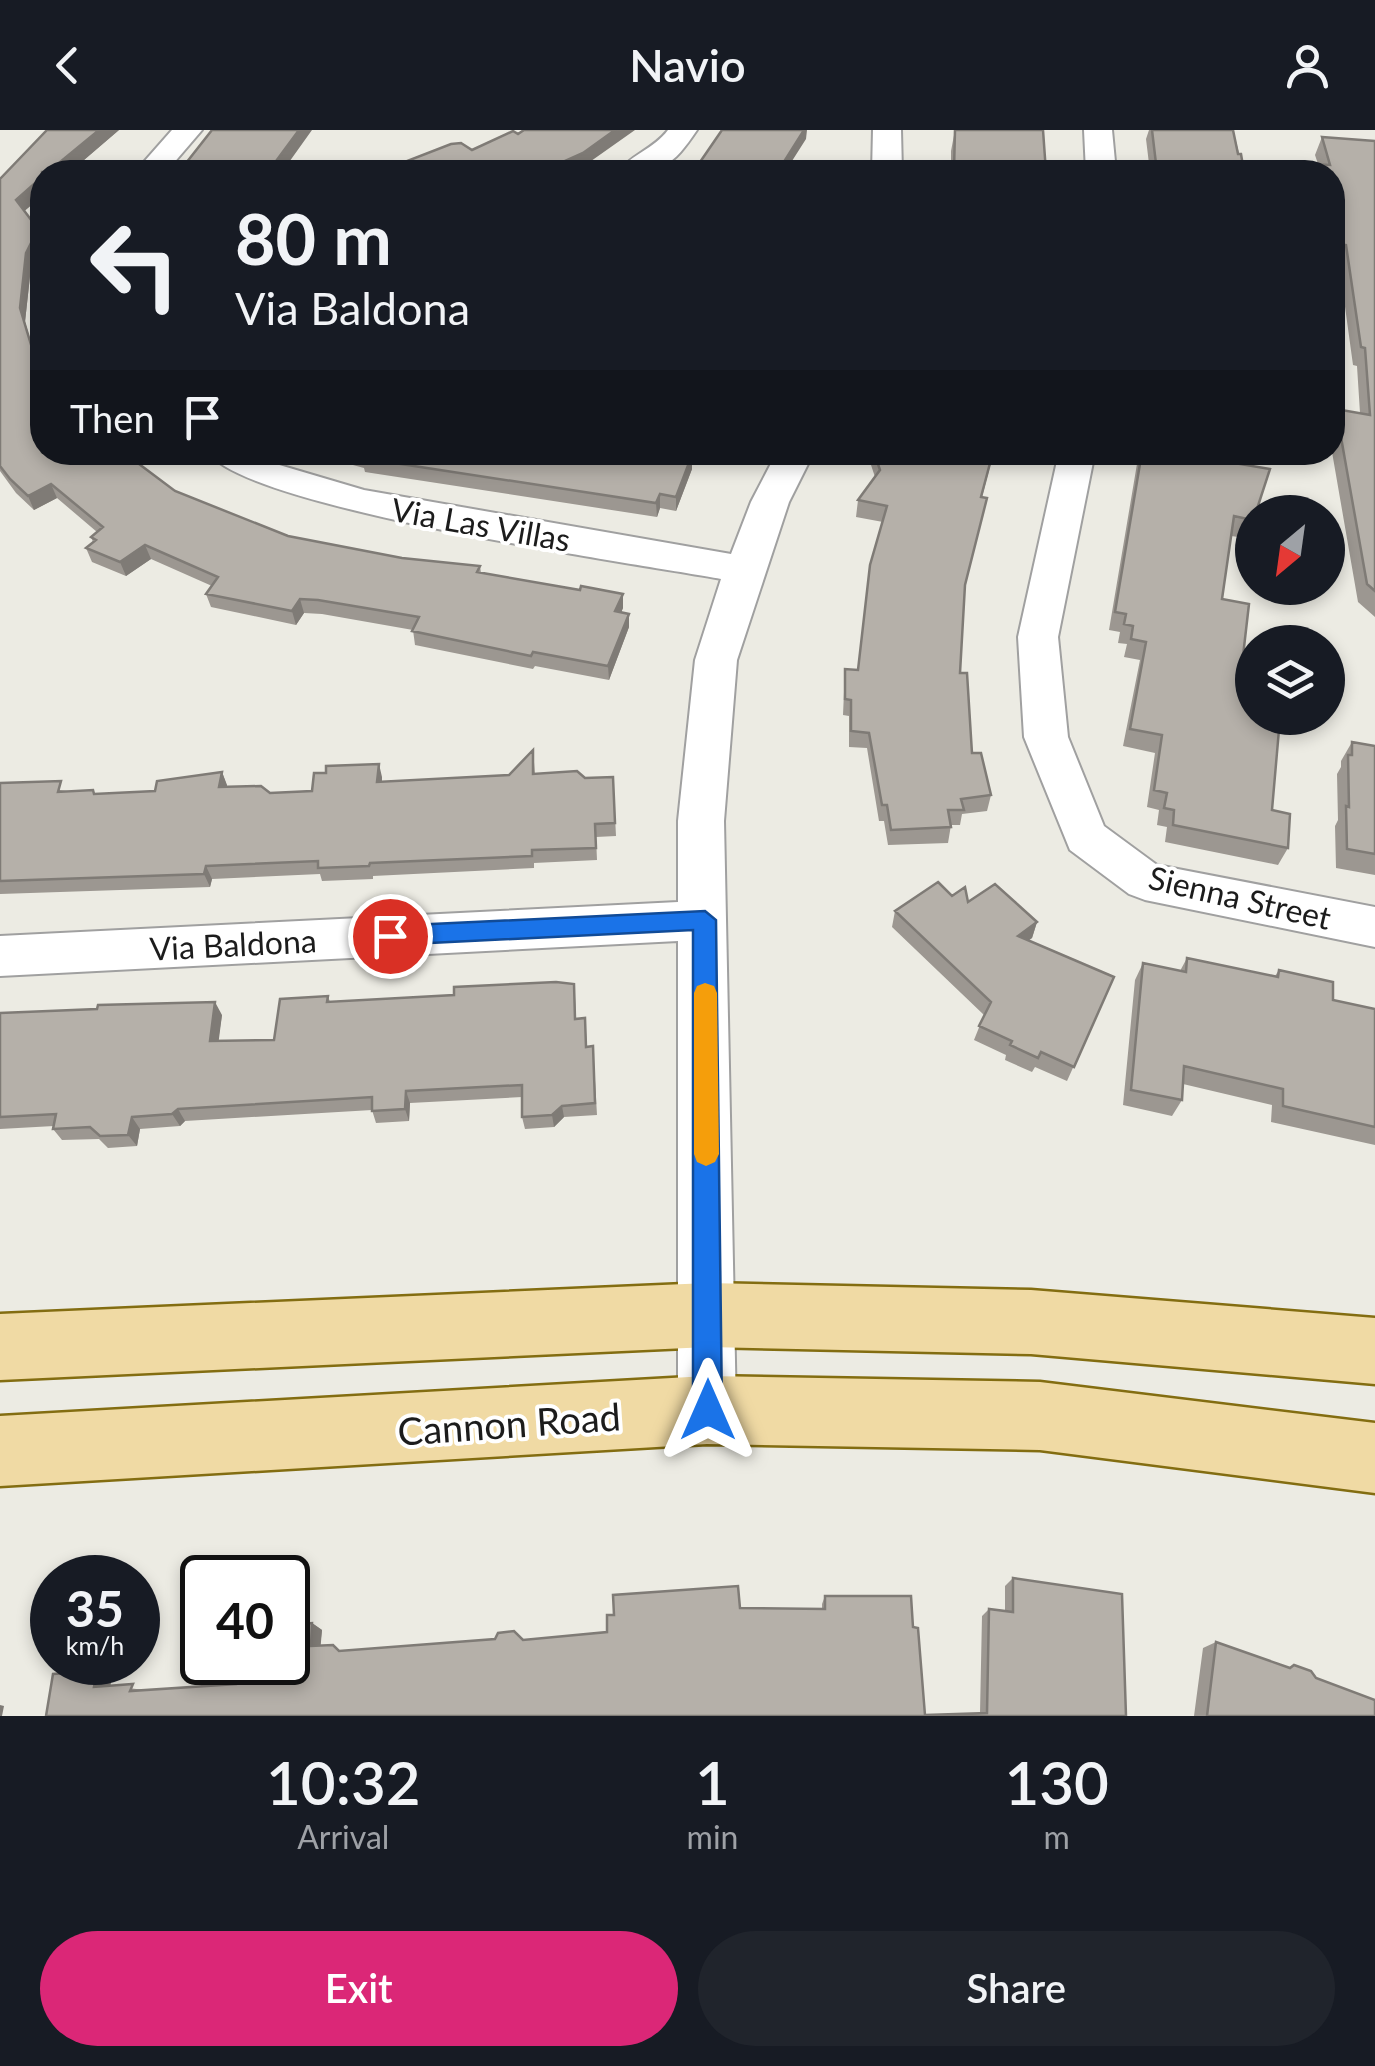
<!DOCTYPE html>
<style>
:root{--surface:#171b24;--page:#20242c;--text:#f1f3f6;--muted:#9ea1a6;--accent:#db2777}
body{margin:0;font-family:Lato,sans-serif;background:var(--page);color:var(--text);height:100vh;display:flex;flex-direction:column;font-size:38px;white-space:nowrap}
*{box-sizing:border-box;margin:0}
p{font-size:32px;color:var(--muted)}
.icon{flex:none;width:55px;height:55px;fill:none;stroke:currentColor;stroke-width:2;stroke-linecap:round;stroke-linejoin:round}
.map{position:relative;height:1586px;overflow:hidden}
.side{display:flex;flex-direction:column;background:var(--surface);flex:1}
.side>*{flex:none}
.banner{position:absolute;left:30px;top:30px;width:1315px;height:305px;border-radius:40px;box-shadow:0 5px 15px #0003;background:#171b24;color:var(--text);overflow:hidden}
.needle{width:65px;rotate:209deg}
.buttons{position:absolute;left:1235px;top:365px;display:grid;gap:20px}
.buttons a{display:grid;place-items:center;width:110px;height:110px;border-radius:50%;background:var(--surface);box-shadow:0 5px 15px #0003;font-size:50px}
.speed{position:absolute;left:30px;top:1425px;display:flex;gap:20px;font-size:50px;font-weight:700;text-align:center}
.speed>*{display:grid;place-content:center;width:130px;height:130px;border-radius:50%;background:var(--surface);box-shadow:0 5px 15px #0003;line-height:1}
.speed small{font-size:25px;font-weight:400}
.speed .limit{border:5px solid #111;border-radius:15px;background:#fff;color:#111}
.pin{position:absolute;display:grid;place-items:center;width:85px;height:85px;color:#fff;margin:-42px;border:5px solid #fff;border-radius:50%;box-shadow:0 2px 10px #0007}
.me{position:absolute;width:110px;margin:-55px;rotate:0deg;stroke-linejoin:round;filter:drop-shadow(0 0 8px #0008)}
.turn{display:flex;align-items:center;gap:35px;height:210px;padding:0 40px;font-size:45px}
.turn .icon{width:130px;height:130px;stroke-width:2.5}
.turn b{display:block;font-size:70px;line-height:85px}
.then{display:flex;align-items:center;height:95px;padding:0 40px;background:#0003;gap:20px;font-size:38px}
.eta{display:flex;justify-content:space-evenly;align-items:center;height:170px;text-align:center}
.eta b{font-size:60px;font-weight:600;line-height:70px}
.cta{display:flex;gap:20px;margin-top:auto;padding:20px 40px}
.cta a{flex:1;height:115px;border-radius:60px;background:var(--accent);color:#fff;font-size:40px;font-weight:600;line-height:115px;text-align:center}
.cta a+a{background:var(--page);color:var(--text)}
header{display:flex;justify-content:space-between;align-items:center;height:130px;padding:0 40px;background:var(--surface);font-size:45px;font-weight:600}
.map>svg:first-child{display:block}
.lines{fill:none;stroke-linecap:round;stroke-linejoin:round}
.minor-casing{stroke:#a0a0a0;stroke-width:4}
.major-casing{stroke:#836d11;stroke-width:5}
.minor{fill:#fff;fill-rule:evenodd}
.major{fill:#f0daa4;fill-rule:evenodd}
.wall{fill:#9c9791}
.shaded-wall{fill:#7f7b76}
.building{fill:#b5b0a9;stroke:#7f7b76;stroke-width:2.5}
.route{fill:#1a73e8;stroke:#114b97;stroke-width:2.5}
.slow{fill:#f59e0b}
.labels{text-anchor:middle;dominant-baseline:central;stroke-width:8;stroke-linejoin:round;paint-order:stroke}
.street-label{font-size:32px;fill:#1c1c1c;stroke:#fff}
.near-street-label{font-size:38px;fill:#1c1c1c;stroke:#fff}
</style>
<header><svg class="icon" aria-label="back" viewBox="0 0 24 24"><path d="M15 5l-7 7 7 7"/></svg>Navio<svg class="icon" aria-label="person" viewBox="0 0 24 24"><circle cx="12" cy="8" r="4"/><path d="M4 21q1-7 8-7t8 7"/></svg></header>
<div class="map">
<svg width="1375" height="1586" viewBox="0 0 1375 1586">
<rect width="100%" height="100%" fill="#ecebe3"/>
<g class="lines">
<g class="minor-casing">
<path id="minor" d="M172,0h30l-36,42h-31z
M668,0h29c-25,37 -34,42 -79,42 12,-17 36,-23 50,-42z
M873,0h28l1,42h-30z
M1084,0h28l4,42h-30z
M208,322h47l21,12 88,26 367,64 20,-52 26,-50h37l-25,50 -52,158 -13,161 12,589 -8,21 -21,8 -21,-8 -8,-21v-469l-678,35v-40l678,-34v-81l17,-161 26,-81c-83,-15 -476,-71 -513,-127z
M1059,322h36l-37,185 10,100 36,89 53,39 218,42v40l-230,-47 -16,-6 -59,-44 -46,-113 -6,-100z"/>
</g>
<g class="major-casing">
<path id="major" d="M708,1153l323,7 344,28v66l-344,-30 -323,-7 -708,33v-66z
M707,1246l333,6 335,41v70l-335,-43 -333,-6 -707,42v-70z"/>
</g>
<use href="#minor" class="minor"/>
<use href="#major" class="major"/>
</g>
<path class="wall" d="M47,0h72l-49,42h-28v24l-18,15 14,18 4,12v4l-11,22 -6,55 17,130 80,5 53,34 113,45 114,22 78,8 1,7 142,35 -2,4 8,15 -20,53 -74,-14 -2,3 -118,-24 -2,-15 -91,-16 -18,-1 -8,12 -85,-18 -5,-13 6,-8 -61,-27 -25,17 -34,-14 -6,-14 7,-6 -2,-5 6,-5 -40,-34 -23,12 -18,-17 -16,-22v-292z
M955,0l91,42h-95v-21z
M1149,0h84l11,42h-94l-4,-33z
M1322,7l53,4v476l-17,-15 -26,-150v-35l4,-8 24,4 -3,-47 -4,-1 -14,-102 -7,-1v-90h-26l3,-8h9l-3,-9z
M472,20l112,16 -14,6h-180l-1,-4z
M305,322h374l13,3v14l-16,42 -16,-3 -3,9 -292,-45 -1,-4z
M872,322h129l-1,5 -7,-2 -11,42 -17,91 -5,85 12,80 19,42 -4,16 -25,3 -2,11h-9l-3,18 -60,2 -4,-24h-5l-12,-73 -18,-1v-31l-6,-1 2,-46 13,1 25,-148 -27,-5 2,-17 17,-23 -4,-12z
M1139,322h102l-1,12 12,48v12l-6,14 -15,-2 -9,63 50,211 16,38 -10,17 -113,-23 2,-15 -10,-2 2,-15 -12,-3 8,-54 -32,-7 17,-86 -16,-3 3,-13 -9,-1 2,-11 -11,-2z
M1352,612l23,4v129l-39,-7 -1,-42 3,-6 -1,-46 4,-7v-6z
M533,620l2,24 50,4 28,-1 3,59 -20,1 1,23 -63,3v5l-161,8v3l-51,2 -2,-7 -108,5 -2,8 -210,7v-111l95,11 60,-3 67,-19 5,14 43,7 42,-2 70,-14v5l127,-7z
M952,766l16,6 69,20 -5,16 -4,2 86,37 -47,104 -32,-14 -3,5 -27,-12 1,-5 -32,-15 10,-25 -92,-88 3,-16z
M1187,828l88,18 4,-6 54,30 42,9v136l-104,-23 1,-17 -89,-21 -1,16 -10,16 -49,-11 12,-125 8,-17 37,8z
M328,866l2,6 245,-5 1,22 9,-1 2,29 6,-1 4,69 -33,2 -10,10 -29,2 -3,-12v-20l-112,6 -1,18 -33,2 -4,-13 -187,11 -5,5 -40,3 -3,17 -29,2 -9,-9 -37,1 -9,-11 1,-3 -54,3v-116l222,2 -4,26 56,-1z
M1013,1448l113,138h-1080l51,-45 15,6 -2,9 35,4 91,-6 76,-61 10,7 -2,16 21,5 182,-11 84,-8 133,-24 82,1v-5l3,-8 88,31 12,88 55,-2 2,-97 7,-7 16,2v-25z
M1216,1512l72,26 6,-3 81,51h-181l9,-68z"/>
<path class="shaded-wall" d="M99,0h20l-49,42h-22z
M299,0h13l-30,42h-14z
M615,0h20l-51,36 -14,6h-25v-2z
M804,0h3l-1,9 -21,33h-10z
M532,35l1,7h-19z
M42,47v19l-21,18 -5,-14z
M38,99l4,16 -11,22 -6,55 17,57 -22,-71 6,-55z
M692,325v14l-16,42v-14z
M51,354l6,14 -23,12 -6,-14z
M660,364v14l-3,9 -1,-14z
M145,415l6,14 -25,17 -6,-14z
M623,464v14l-7,17 -1,-14z
M300,469l4,14 -8,12 -4,-14z
M629,484v13l-20,53 -1,-14z
M379,634l3,13 -1,18 -4,-13z
M222,642l5,13 -2,15 -6,-13z
M206,736l6,13 -2,8 -6,-13z
M1037,792l-5,16 -19,14 5,-16z
M215,872l7,13 -5,39 -7,-13z
M406,961l4,12 -1,18 -4,-12z
M562,976l2,11 -10,10 -2,-12z
M178,979l7,12 -5,5 -8,-12z
M132,987l8,12 -3,17 -9,-11z
M312,1493l10,7 -2,23 -9,-7z
M97,1541l15,6 -3,16 -15,-6z
M0,1575l4,1 -2,10h-2z"/>
<path class="building" d="M47,0h52l-51,42h-6v5l-26,23 22,29 -12,24 -6,55 18,60 4,6v78h74l6,5 5,-2 48,36 113,45 114,22 78,8 -3,6 103,18 1,-4 42,8 -8,17 14,3 -21,52 -75,-14 -2,4 -119,-25 7,-14 -101,-17 -18,-1 -8,12 -86,-17 12,-17 -73,-32 -25,17 -34,-14 10,-8 -5,-3 12,-10 -52,-43 -23,12 -18,-17 -10,-13v-287z
M212,0h87l-31,42h-89z
M524,0h91l-32,23 -38,17 -13,-5 -18,7h-121l3,-1 -7,-3 62,-24 10,-1 11,7 41,-19 5,3z
M722,0h82l-22,35 -7,7h-95l11,-9 7,2z
M955,0h88l3,42h-78v-2h-14z
M1152,0h81l5,24h3l3,18h-87z
M1322,7l53,4v450l-8,-7 -31,-175 34,6 -5,-67 -4,-1 -15,-102 -14,-2v-71h-20l-3,-8 21,1z
M356,322h321l15,3 -16,42 -16,-3 -4,9 -294,-45 2,-3z
M874,322h119l-12,45 6,1 -22,87 -5,88h7l5,80h9l10,42 -30,4 3,11h-16l3,17 -60,3 -4,-25h-5l-13,-72 -18,-2v-31l-6,-1v-30l13,1 12,-105 17,-59 -29,-6 22,-30z
M1142,322h99l-1,12 30,5 -14,43h-4v8l-18,-4 -12,83 27,5 -9,78 12,2v34h28l-8,92 18,4 -2,34 -115,-23 1,-15 -10,-2 3,-15 -13,-3 8,-55 -32,-6 16,-87 -15,-3 2,-13 -9,-2 2,-10 -11,-2z
M1352,612l23,4v108l-28,-5 -1,-43 3,1 -1,-52h4z
M533,620v24l44,-3 8,7 28,-1 2,46 -20,1 1,24 -64,2v6l-162,7 -1,3 -51,2v-7l-112,5 -2,8 -204,7v-98l61,-2 -3,11 35,-2 1,4 61,-3 2,-10 65,-9 -3,15 42,-1 9,7 42,-2 2,-18h12v-7l53,-2 -2,18 132,-7z
M938,752l14,14 13,-9 3,15 27,-18 42,38 -19,14 96,41 -40,90 -33,-15 -3,6 -28,-13 2,-4 -33,-15 12,-24 -96,-91z
M1187,828l91,19 1,-7 54,12v18l42,9v118l-92,-21v-17l-99,-23 -2,34 -51,-10 12,-127 43,9z
M556,852l18,2 1,35 10,-1 1,29 7,-1 2,57 -33,3 -10,9 -30,2v-32l-116,6 -1,18 -33,2v-14l-194,12 -6,5 -40,3 -4,18 -28,1 -10,-9 -37,2 3,-15 -56,3v-104l97,-4 1,-4 117,-3 -5,39 64,-1 6,-41 48,-3 -1,6 127,-7v-8z
M1013,1448l109,16 4,122h-1080l7,-42 44,-3 -3,16 39,-3 -3,7 106,-7 2,-22h50v-37l24,-2 -1,23 22,-1 6,6 156,-12 3,-6 16,-2 9,9 84,-8v-17h7l-1,-20 125,-9 2,22 85,1v-13h86l2,31 5,1 7,87 62,-2 2,-104 24,3z
M1216,1512l74,26 4,-3 17,6 5,7 59,22v16h-168z"/>
<path class="route" d="M705,781l11,9 6,490 -5,10 -9,4 -10,-4 -5,-10v-480l-303,15 -8,-3 -3,-6 3,-7 8,-3z"/>
<path class="slow" d="M705,853l9,3 3,7 2,161 -4,8 -9,4 -9,-4 -3,-8v-161l3,-7z"/>
<g class="labels">
<g class="street-label">
<text transform="translate(481 394) rotate(10)">Via Las Villas</text>
<text transform="translate(1240 767) rotate(13)">Sienna Street</text>
<text transform="translate(233 814) rotate(-3)">Via Baldona</text>
</g>
<g class="near-street-label">
<text transform="translate(509 1293) rotate(-4)">Cannon Road</text>
</g>
</g>
</svg>
<div class="buttons">
<a><svg class="needle" viewBox="-14 -14 28 28"><path d="M0-13l5 13h-10z" fill="#e53935"/><path d="M0 13l5-13h-10z" fill="#9ea1a6"/></svg></a>
<a><svg class="icon" aria-label="layers" viewBox="0 0 24 24"><path d="M12 4l9 5-9 5-9-5zM3 14l9 5 9-5"/></svg></a>
</div>
<div class="speed"><div>35<small>km/h</small></div><div class="limit">40</div></div>
<div class="pin" style="left:390px;top:806px;background:#d93025"><svg class="icon" aria-label="arrive" viewBox="0 0 24 24"><path d="M6 21V4h12l-3 4 3 4H6"/></svg></div>
<svg class="me" style="left:708px;top:1280px" viewBox="-20 -20 40 40"><path d="M0-17L14 15 0 8-14 15z" fill="#1a73e8" stroke="#fff" stroke-width="4"/></svg>
<div class="banner">
<div class="turn"><svg class="icon" aria-label="left" viewBox="0 0 24 24"><path d="M17 20v-9H6M10 6l-5 5 5 5"/></svg><div><b>80 m</b>Via Baldona</div></div>
<div class="then">Then<svg class="icon" aria-label="arrive" viewBox="0 0 24 24"><path d="M6 21V4h12l-3 4 3 4H6"/></svg></div>
</div>
</div>
<section class="side">
<div class="eta">
<div><b>10:32</b><p>Arrival</p></div>
<div><b>1</b><p>min</p></div>
<div><b>130</b><p>m</p></div>
</div>
<div class="cta"><a>Exit</a><a>Share</a></div>
</section>
